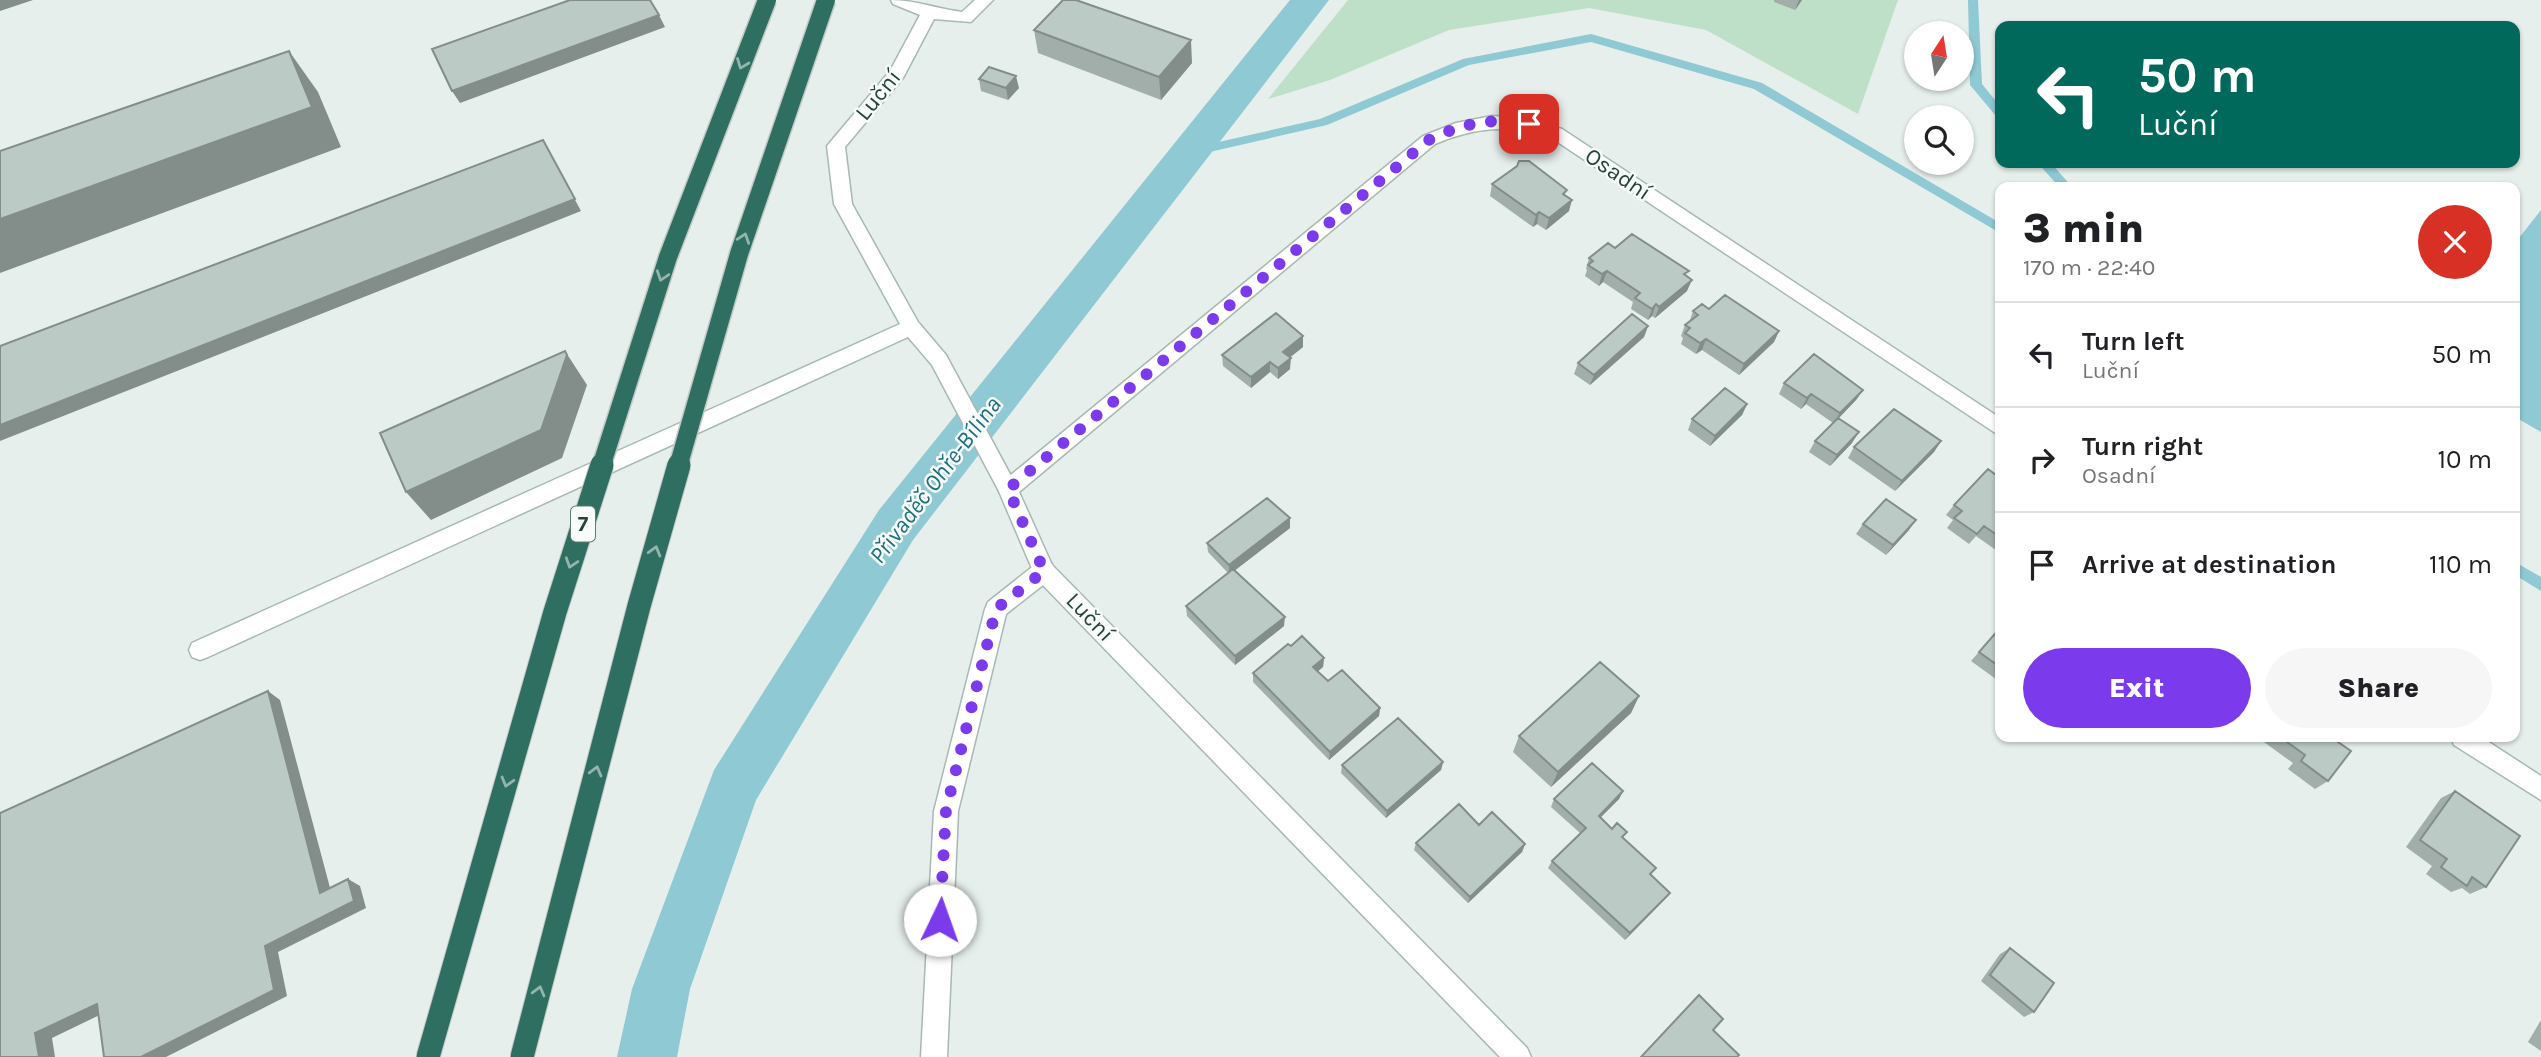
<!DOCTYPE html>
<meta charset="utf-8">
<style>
:root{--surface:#fff;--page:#f6f6f6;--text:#202124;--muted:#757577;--line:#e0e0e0;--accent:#7c3aed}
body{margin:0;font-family:Karla,sans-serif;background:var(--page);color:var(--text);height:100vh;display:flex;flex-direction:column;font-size:26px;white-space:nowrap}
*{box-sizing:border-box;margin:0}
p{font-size:23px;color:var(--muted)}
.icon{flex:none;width:38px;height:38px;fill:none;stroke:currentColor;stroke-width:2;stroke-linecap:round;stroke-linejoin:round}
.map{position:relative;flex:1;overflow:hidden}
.panel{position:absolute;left:1995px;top:182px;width:525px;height:560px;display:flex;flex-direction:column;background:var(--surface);border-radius:14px;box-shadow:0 2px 5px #0004}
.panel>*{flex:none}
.guide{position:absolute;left:1995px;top:21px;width:525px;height:147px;border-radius:14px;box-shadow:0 2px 5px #0004;background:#00695c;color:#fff;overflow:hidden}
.needle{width:46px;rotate:12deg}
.controls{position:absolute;left:1904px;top:21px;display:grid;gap:14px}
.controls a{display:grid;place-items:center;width:70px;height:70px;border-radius:50%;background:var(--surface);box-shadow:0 2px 5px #0004;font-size:35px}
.pin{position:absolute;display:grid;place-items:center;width:60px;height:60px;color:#fff;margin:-30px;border-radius:14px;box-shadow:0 4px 10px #0006}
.me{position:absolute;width:77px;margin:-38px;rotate:3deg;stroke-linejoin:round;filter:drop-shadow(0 0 5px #0008)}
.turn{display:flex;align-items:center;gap:24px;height:147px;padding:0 28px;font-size:32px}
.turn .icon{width:91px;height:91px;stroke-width:2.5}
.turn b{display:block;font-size:49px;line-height:60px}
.round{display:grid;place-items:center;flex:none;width:74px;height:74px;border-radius:37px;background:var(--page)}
.summary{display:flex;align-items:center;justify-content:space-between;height:119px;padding:0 28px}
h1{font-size:42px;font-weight:800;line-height:52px}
.action{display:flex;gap:14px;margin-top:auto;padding:14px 28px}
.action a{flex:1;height:80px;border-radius:42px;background:var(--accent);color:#fff;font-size:28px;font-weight:800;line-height:80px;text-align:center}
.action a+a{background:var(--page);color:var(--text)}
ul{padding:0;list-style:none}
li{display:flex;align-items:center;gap:21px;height:105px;padding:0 28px;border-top:2px solid var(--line)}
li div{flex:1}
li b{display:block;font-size:26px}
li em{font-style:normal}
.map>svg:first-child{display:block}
.green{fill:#bfe0c8}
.water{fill:#8ec9d4}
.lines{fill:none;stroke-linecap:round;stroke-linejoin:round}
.stream{fill:#8ec9d4;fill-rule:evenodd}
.canal{fill:#8ec9d4;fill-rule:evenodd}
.lane-casing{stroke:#a8b8b2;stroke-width:3}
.street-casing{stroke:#a8b8b2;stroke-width:3}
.lane{fill:#fff;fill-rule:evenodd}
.street{fill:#fff;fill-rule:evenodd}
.highway-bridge-far1-casing{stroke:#c2cac8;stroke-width:21;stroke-linecap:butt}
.highway-bridge-casing{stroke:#c2cac8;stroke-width:25;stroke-linecap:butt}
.highway-bridge-far1{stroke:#2f6f62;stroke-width:18}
.highway-bridge{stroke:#2f6f62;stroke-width:23}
.wall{fill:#a1aea9}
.shaded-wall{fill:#838d89}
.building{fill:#bbcac4;stroke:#838d89;stroke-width:2}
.oneway{stroke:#93b5ae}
.route{stroke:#7c3aed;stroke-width:12;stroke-dasharray:0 21.6}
.labels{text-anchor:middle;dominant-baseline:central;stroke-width:5;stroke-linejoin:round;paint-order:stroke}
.shield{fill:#f7fbf9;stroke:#637a73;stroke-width:2}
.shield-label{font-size:21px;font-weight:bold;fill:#24423a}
.street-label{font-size:23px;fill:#24423a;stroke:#f7fbf9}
.water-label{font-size:24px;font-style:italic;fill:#1c6f80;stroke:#f7fbf9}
</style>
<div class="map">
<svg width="2541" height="1057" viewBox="0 0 2541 1057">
<rect width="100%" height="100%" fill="#e6efeb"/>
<path class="green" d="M1348,0h550l-40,114 -152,-84 -117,-22 -140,22 -119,50 -62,19z"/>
<path class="water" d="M2541,210v222l-26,-15v-174z"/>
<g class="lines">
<path class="stream" d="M1968,0h10l4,84 18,22v11l-4,-1 -26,-31z
M1591,34l171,49 238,140v10l-246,-144 -163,-47 -122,23 -142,60 -135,31 -6,-4 6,-4 128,-29 143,-60z
M2038,163h13l21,24h-13z
M2515,562l26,15v14l-26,-16z"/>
<path class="canal" d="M1290,0h39l-416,540 -157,260 -66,189 -13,68h-60l15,-68 82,-219 165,-260z"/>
<g class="lane-casing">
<path id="lane" d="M891,0c25,0 46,9 71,12l13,-12h18l-22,22 -37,-3 -31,59 -58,69 7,57 66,118 28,33 72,134 -3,6 -7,3 -7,-3 -69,-130 -24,-28 -700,320 -8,3 -8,-3 -3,-7 3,-7 708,-319 -66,-120 -7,-58 63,-75 30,-56 -27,-11z
M1044,562l8,2 3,7 -3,7 -46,36 -48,197 -11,246h-26l13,-246 51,-202 3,-7 48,-38z"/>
</g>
<g class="street-casing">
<path id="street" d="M1492,116l30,2 40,11 438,289v18l-450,-299c-42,-13 -75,-10 -115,7l-416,348 33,73 475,483 4,9h-31l-464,-479 -38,-89 3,-6 422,-347 33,-13z
M2451,737h30l60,39v24l-87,-55z"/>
</g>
<use href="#lane" class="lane"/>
<use href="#street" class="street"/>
<g class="highway-bridge-far1-casing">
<path id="highway-bridge-far1" d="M601,467l67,-210 99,-257
M678,467l61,-213 87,-254"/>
</g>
<g class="highway-bridge-casing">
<path id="highway-bridge" d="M428,1057l127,-445 47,-147
M522,1057l117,-451 40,-141"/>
</g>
<use href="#highway-bridge-far1" class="highway-bridge-far1"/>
<use href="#highway-bridge" class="highway-bridge"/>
</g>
<path class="wall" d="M1774,0h28l-7,10 -21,-8z
M1034,30l158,33 -31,37 -123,-47z
M979,79l40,9 -11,12 -27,-9z
M1492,184l74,11 3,16 -23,19 -9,-6 -4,3 -43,-31z
M1615,248l72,28v15l-32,27 -3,-2 -4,4 -17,-11 2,-7 -30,-20 -4,4 -14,-10 2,-6 -1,-1 3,-11z
M1709,309l70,22 -5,11 -35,33 -37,-25 -6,4 -15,-10 2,-6 -2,-2 4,-11 4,-2 4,-12z
M1648,326l-4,11 -54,48 -16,-11 4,-11z
M1303,336v11l-13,10v12l-12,10 -8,-7 -19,16 -28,-22 -1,-11z
M1784,383l79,7 -7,10 -18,19 14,24 -22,23 -21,-14 6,-11 18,-18 -27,-19 -5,5 -22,-15z
M1747,404l-5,11 -32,31 -22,-16 4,-11z
M1941,441l-7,11 -39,39 -47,-33 6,-11z
M2000,478v75l-24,-17 -7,8 -22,-16 6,-8 -7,-5 8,-10z
M1863,524l46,6 -23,25 -30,-21z
M1290,528l-55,42 49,56 -49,39 -48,-49 -1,-10 42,-33 -20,-21 -1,-9z
M2000,628v54l-29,-21z
M1291,646l33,12 -1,9 -6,5 11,9 52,27 -1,8 -50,44 -76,-78v-9z
M1639,696l-8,17 -80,74 -38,-35 6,-16z
M2257,737h85l-4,5 -10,39 -13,8 -27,-20 5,-6z
M1443,762l-2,8 -55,48 -45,-45 1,-8z
M1623,791l-4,8 -19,19 23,20 28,37 14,24 -40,41 -77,-72 4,-7 28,-28 -29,-26 3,-8z
M2455,791l31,96 -16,7 -8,-6 -11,4 -25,-18 6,-8 -26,-19 35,-49z
M1479,825l46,19 -3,8 -54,51 -54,-53 2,-7z
M2010,948l24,64 -10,5 -43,-36 19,-27z
M2541,1020v31l-13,-9z"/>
<path class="shaded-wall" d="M0,0h33l-33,11z
M1799,0h3l-7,10z
M659,15l6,12 -205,76 -8,-12z
M1191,40l1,23 -31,37 -2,-23z
M289,51l29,41 23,55 -341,126v-54z
M1016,76l3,12 -11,12 -2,-12z
M543,140l38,71 -581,230v-16z
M1572,200l-3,11 -23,19 3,-12z
M1539,212l-2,12 -4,3 3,-12z
M1607,271l-4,11 -4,4 3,-12z
M1692,280l-5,11 -32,27 4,-11z
M1656,304l-4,12 -4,4 4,-11z
M1648,326l-4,11 -54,48 4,-10z
M1779,331l-5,11 -35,33 5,-11z
M1303,336v11l-20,16v-11z
M1706,339l-4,11 -6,4 4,-11z
M565,351l22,34 -25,73 -131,62 -25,-28z
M1291,358l-1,11 -12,10v-11z
M1270,362v10l-19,16v-11z
M1863,390l-7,10 -23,24 7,-11z
M1811,394l-5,10 -5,5 6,-11z
M1747,404l-5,11 -32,31 5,-10z
M1859,432l-7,11 -22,23 7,-11z
M1941,441l-7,11 -39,39 7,-10z
M1290,518v10l-61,47v-10z
M1916,520l-7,10 -23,25 7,-10z
M1285,617l-1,9 -49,39v-9z
M1324,658l-1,9 -11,9 1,-9z
M268,691l12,9 53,199 -13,-6z
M1639,696l-8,17 -80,74 7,-15z
M1380,708l-1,8 -50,44 1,-8z
M1443,762l-2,8 -55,48 1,-7z
M1623,791l-4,8 -25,25 5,-8z
M1525,844l-3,8 -54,51 2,-6z
M348,879l12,7 6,22 -88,44 9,44 -121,61h-25l124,-111z
M1670,893l-5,6 -40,41 5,-7z
M97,1004l15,5 -60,29 3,19h-16l-4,-24z"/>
<path class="building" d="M570,0h80l9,15 -207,76 -20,-42z
M1063,0h13l115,40 -32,37 -125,-47z
M289,51l23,56 -312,112v-68z
M989,67l27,9 -10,12 -27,-9z
M543,140l32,59 -575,226v-79z
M1519,161h10l38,29 -4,4 9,6 -23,18 -10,-6 -3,3 -44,-31 25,-18z
M1632,234l57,37 -5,3 8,6 -33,27 -3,-3 -4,5 -17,-11 5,-5 -33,-22 -5,3 -14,-9 5,-4 -4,-3 19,-15 7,5z
M1725,295l54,36 -35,33 -38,-25 -6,4 -15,-10 5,-5 -5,-3 13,-10 -5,-4 9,-7 7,5z
M1276,313l27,23 -20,16 8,6 -13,10 -8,-6 -19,15 -29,-22z
M1632,314l16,12 -54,49 -16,-12z
M565,351l2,4 -26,75 -135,62 -26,-59z
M1814,354l49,36 -23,23 -29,-19 -4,4 -23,-15z
M1725,388l22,16 -32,32 -23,-17z
M1894,409l47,32 -39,40 -48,-34z
M1838,418l21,14 -22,23 -22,-14z
M1988,469l12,9v59l-16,-11 -7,8 -23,-16 8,-7 -8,-6z
M1267,498l23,20 -61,47 -22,-22z
M1886,499l30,21 -23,25 -30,-21z
M1233,569l52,48 -50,39 -49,-50z
M2000,628v39l-21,-15z
M1302,636l22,22 -11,9 15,14 14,-11 38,38 -50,44 -77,-79 35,-29 3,2z
M1600,662l39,34 -81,76 -39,-36z
M268,691l52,202 28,-14 6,22 -89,45 9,44 -133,67h-37l-7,-53 -62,29 4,24h-39v-244z
M1398,718l45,44 -56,49 -45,-46z
M2280,737h62l-4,5 13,9 -23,30 -27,-20 4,-6z
M1592,763l31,28 -24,25 13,13 5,-6 10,9 -5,5 34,31 -6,6 20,19 -40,40 -78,-72 34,-33 -32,-29z
M2455,791l65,45 -34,51 -14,-10 -5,9 -26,-19 6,-8 -27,-19z
M1459,804l20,21 13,-13 33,32 -55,53 -54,-54z
M2010,948l44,35 -20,29 -44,-37z
M1699,995l24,24 -10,11 26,25 -2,2h-96z"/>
<defs><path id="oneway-chevron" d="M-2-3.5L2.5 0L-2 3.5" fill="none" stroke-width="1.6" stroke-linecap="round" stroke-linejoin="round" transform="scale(1.75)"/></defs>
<g class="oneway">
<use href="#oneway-chevron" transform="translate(742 64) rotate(111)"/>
<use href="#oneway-chevron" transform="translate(744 238) rotate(-71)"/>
<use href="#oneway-chevron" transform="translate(662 276) rotate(108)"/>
<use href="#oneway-chevron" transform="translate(655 551) rotate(-74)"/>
<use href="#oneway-chevron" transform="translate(571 563) rotate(108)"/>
<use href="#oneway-chevron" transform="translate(596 771) rotate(-75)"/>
<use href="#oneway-chevron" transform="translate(507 782) rotate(106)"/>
<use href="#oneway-chevron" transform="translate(539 991) rotate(-75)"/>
</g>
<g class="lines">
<path class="route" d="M940,920l6,-110 50,-201 48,-38 -36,-82 421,-349c37,-18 60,-22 100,-16"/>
</g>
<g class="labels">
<rect class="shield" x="571" y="506.5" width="24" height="35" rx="5"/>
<g class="shield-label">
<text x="583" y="524">7</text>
</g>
<g class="street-label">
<text transform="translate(878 95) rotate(-51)">Luční</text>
<text transform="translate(1618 174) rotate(34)">Osadní</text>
<text transform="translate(1090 617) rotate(46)">Luční</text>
</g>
<g class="water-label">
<text transform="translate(935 480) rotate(-53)">Přivaděč Ohře-Bílina</text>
</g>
</g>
</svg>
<div class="controls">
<a><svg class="needle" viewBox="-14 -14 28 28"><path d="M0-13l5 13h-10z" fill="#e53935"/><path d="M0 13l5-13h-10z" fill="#757577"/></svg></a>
<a><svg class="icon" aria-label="search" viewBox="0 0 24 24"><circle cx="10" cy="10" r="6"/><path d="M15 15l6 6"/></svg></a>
</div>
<div class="pin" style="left:1529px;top:124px;background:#d93025"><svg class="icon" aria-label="arrive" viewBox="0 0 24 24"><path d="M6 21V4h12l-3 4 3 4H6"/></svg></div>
<svg class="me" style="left:940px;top:920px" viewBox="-20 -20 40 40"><circle r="19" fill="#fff"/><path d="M0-13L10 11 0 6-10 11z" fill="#7c3aed"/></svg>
<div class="guide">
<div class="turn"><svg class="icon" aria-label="left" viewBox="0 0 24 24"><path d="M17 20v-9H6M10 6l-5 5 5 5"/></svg><div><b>50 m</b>Luční</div></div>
</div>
<section class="panel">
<div class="summary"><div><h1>3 min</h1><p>170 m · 22:40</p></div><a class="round" style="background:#d93025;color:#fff"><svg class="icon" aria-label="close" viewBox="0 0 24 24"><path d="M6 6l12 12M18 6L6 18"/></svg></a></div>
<ul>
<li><svg class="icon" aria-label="left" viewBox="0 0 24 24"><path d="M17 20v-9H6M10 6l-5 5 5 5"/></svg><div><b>Turn left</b><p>Luční</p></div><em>50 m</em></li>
<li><svg class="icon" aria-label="right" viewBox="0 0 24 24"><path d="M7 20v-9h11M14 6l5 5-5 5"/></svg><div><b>Turn right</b><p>Osadní</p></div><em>10 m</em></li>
<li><svg class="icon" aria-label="arrive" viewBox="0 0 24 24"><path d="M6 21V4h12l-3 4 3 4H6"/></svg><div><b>Arrive at destination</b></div><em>110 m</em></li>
</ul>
<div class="action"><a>Exit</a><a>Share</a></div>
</section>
</div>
